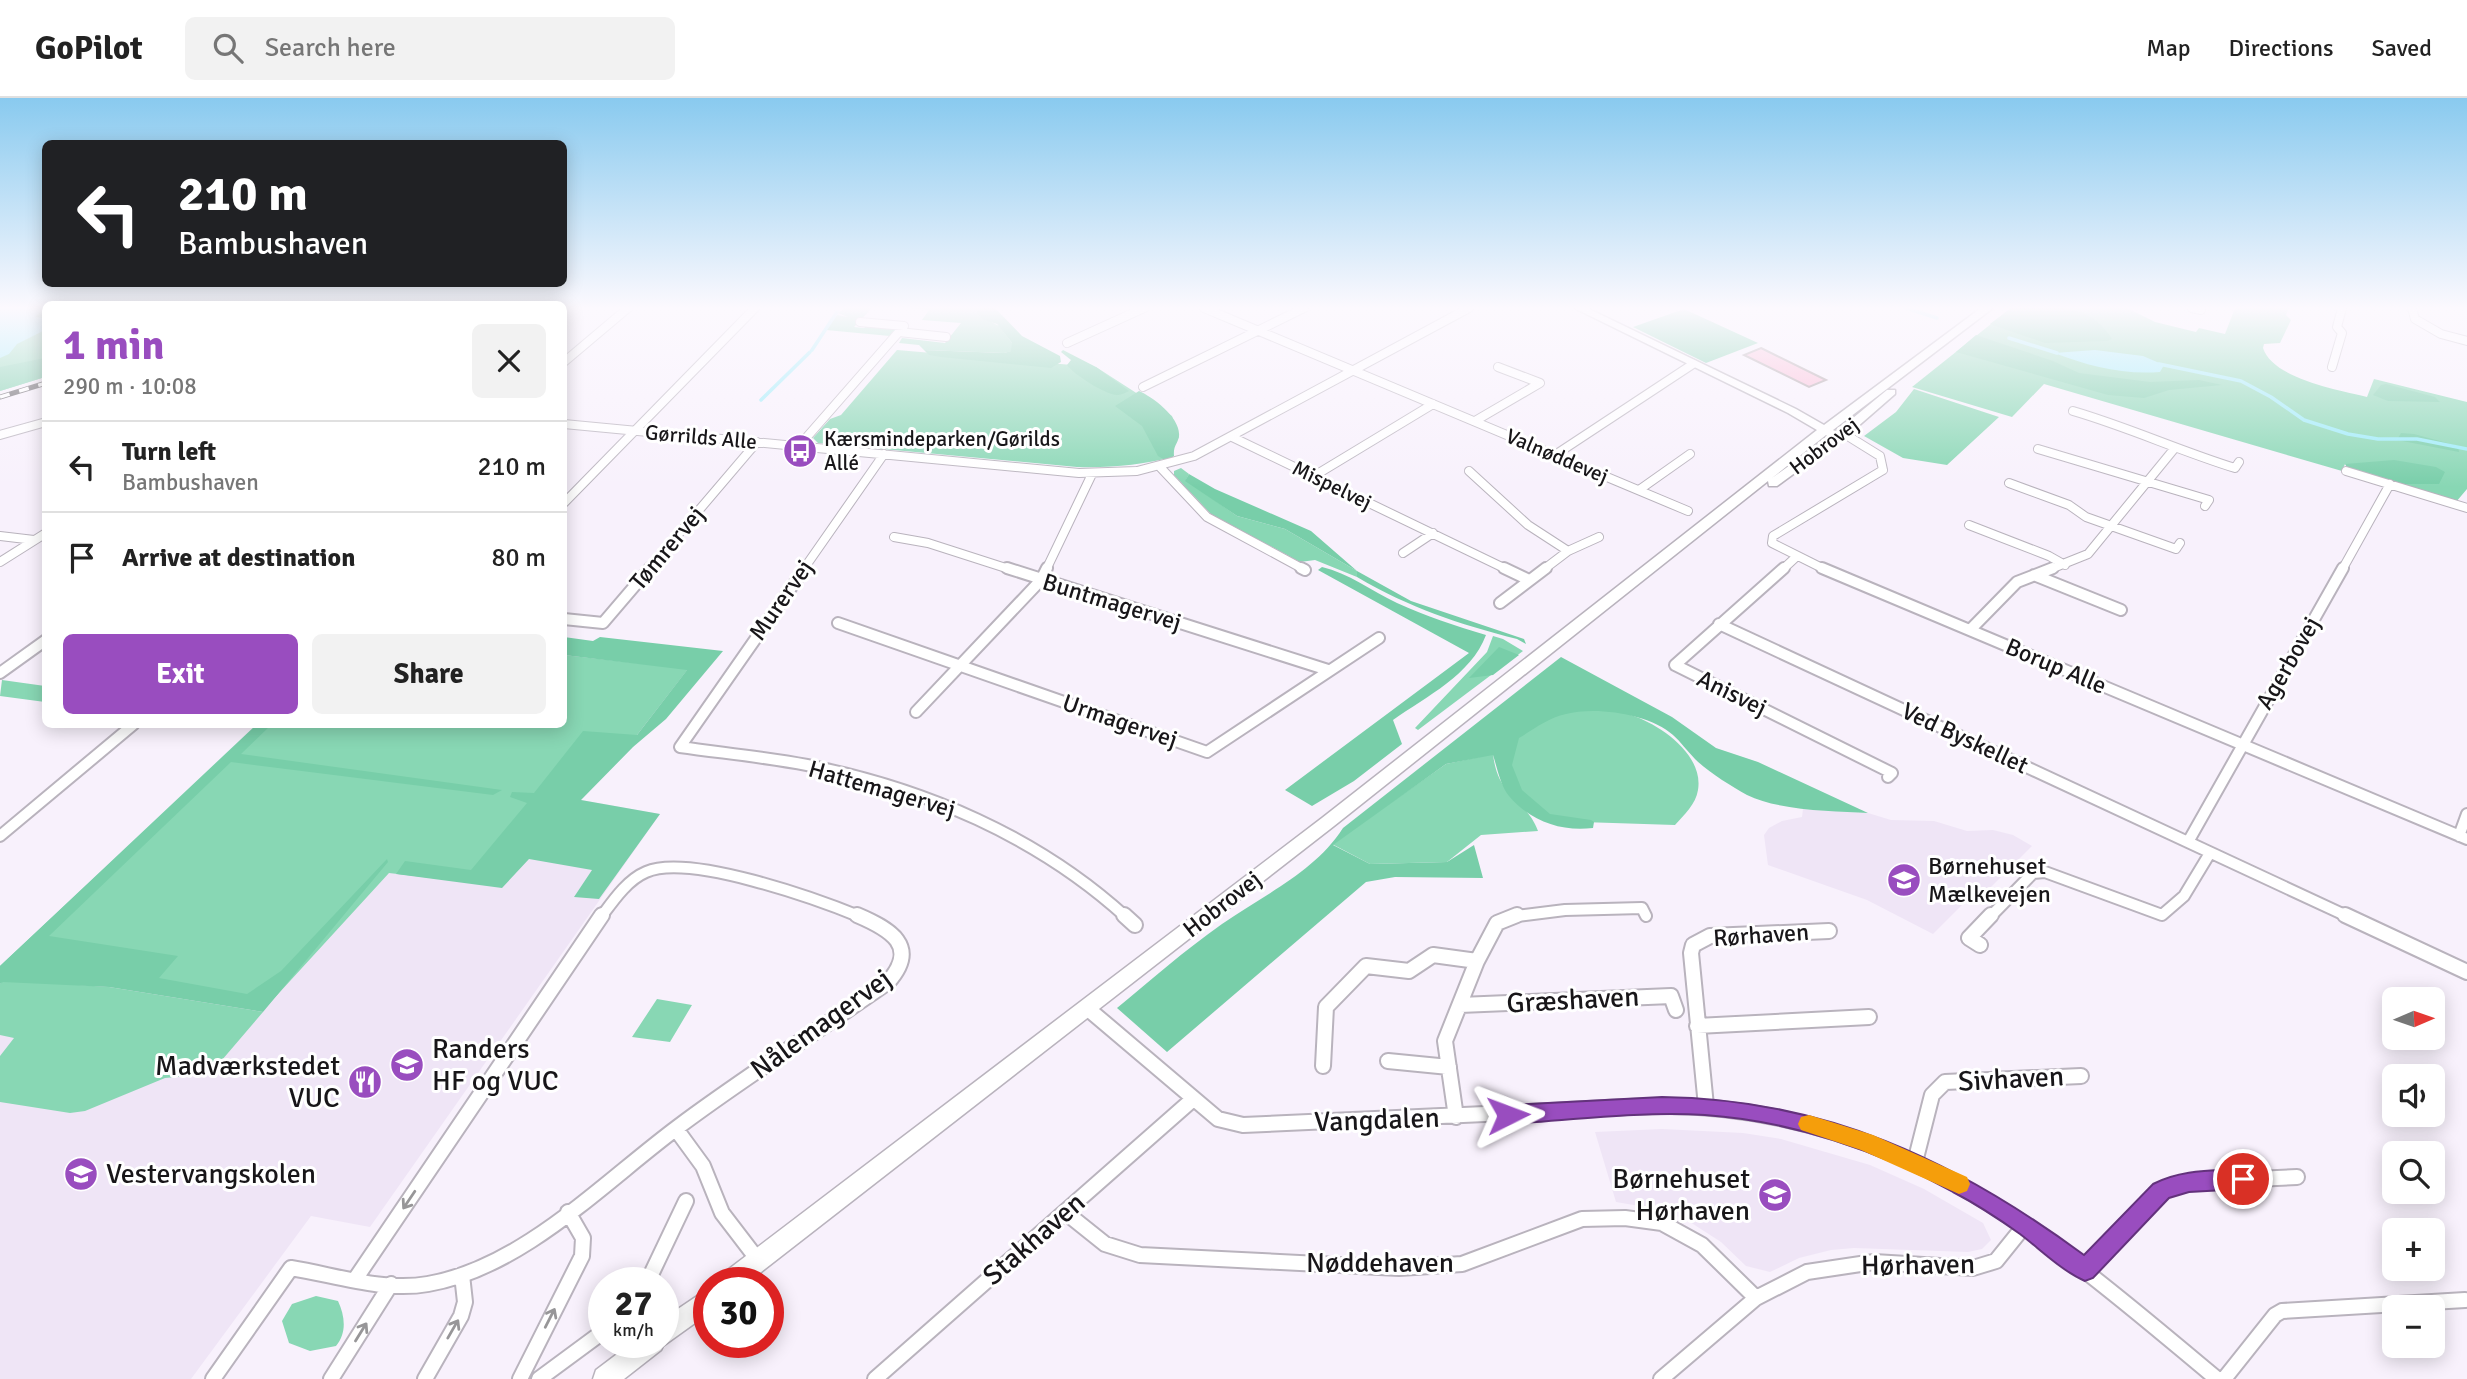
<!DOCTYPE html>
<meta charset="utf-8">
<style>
:root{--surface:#fff;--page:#f2f2f2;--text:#222;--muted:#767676;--line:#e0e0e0;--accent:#994dbf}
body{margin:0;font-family:Signika,sans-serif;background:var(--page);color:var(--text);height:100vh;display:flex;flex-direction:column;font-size:26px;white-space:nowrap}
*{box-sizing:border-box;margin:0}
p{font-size:23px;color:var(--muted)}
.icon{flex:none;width:38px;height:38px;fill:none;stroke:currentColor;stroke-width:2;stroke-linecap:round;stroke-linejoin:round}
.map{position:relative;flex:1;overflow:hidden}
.side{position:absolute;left:42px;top:203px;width:525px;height:427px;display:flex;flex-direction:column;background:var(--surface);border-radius:10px;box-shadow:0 4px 18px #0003}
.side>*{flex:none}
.guide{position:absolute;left:42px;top:42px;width:525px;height:147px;border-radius:10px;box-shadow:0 4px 18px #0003;background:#202124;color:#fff;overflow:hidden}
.needle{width:46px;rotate:88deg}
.buttons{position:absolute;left:2382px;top:889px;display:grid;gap:14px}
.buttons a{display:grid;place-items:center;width:63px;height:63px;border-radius:10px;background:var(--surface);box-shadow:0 4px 18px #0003;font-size:35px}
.speed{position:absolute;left:588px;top:1169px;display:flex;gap:14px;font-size:35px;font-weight:700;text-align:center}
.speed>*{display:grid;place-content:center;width:91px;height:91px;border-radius:50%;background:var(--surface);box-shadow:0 4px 18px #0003;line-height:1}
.speed small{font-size:18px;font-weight:400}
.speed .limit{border:10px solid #d22;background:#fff;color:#111}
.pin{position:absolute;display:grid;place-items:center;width:60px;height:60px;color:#fff;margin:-30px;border:4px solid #fff;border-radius:50%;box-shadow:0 2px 7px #0007}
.me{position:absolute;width:77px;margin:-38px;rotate:87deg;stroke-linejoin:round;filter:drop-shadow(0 0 5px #0008)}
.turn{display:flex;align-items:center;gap:24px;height:147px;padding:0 21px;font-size:32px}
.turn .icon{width:91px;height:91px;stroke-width:2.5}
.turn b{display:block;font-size:49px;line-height:60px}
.round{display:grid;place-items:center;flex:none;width:74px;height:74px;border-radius:10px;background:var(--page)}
.overview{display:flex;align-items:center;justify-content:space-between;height:119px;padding:0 21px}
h1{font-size:42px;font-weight:800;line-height:52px;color:var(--accent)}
.action{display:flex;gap:14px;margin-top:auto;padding:14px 21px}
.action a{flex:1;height:80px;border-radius:10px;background:var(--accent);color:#fff;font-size:28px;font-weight:800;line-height:80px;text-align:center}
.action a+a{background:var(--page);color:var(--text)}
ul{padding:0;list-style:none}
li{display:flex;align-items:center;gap:21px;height:91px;padding:0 21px;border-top:2px solid var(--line)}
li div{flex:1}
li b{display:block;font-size:26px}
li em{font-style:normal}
header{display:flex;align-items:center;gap:42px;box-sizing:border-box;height:98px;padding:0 35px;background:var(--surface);border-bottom:2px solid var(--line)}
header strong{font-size:33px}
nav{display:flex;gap:38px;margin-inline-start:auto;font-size:24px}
.search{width:490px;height:63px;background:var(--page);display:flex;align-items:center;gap:18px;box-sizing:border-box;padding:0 24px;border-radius:10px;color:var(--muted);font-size:26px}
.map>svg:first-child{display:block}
.built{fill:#efe5f6}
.green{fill:#88d7b4}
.forest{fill:#78cea9}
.water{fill:#9cecf9}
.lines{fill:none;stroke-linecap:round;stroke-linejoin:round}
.stream{stroke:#9cecf9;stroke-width:3.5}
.building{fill:#fabbd6;stroke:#aea2a7;stroke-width:2}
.street-far2-casing{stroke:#b9b3bd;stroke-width:10}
.street-far1-casing{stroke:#b9b3bd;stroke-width:14}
.street-casing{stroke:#b9b3bd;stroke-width:18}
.secondary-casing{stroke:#b9b3bd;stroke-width:3}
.street-far2{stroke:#fff;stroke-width:8}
.street-far1{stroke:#fff;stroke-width:10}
.street{stroke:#fff;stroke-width:14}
.secondary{fill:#fff;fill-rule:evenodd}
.rail-casing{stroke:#5b585d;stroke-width:5}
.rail{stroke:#fff;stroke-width:3.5;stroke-dasharray:10;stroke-linecap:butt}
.oneway{stroke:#979698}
.route{fill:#994dbf;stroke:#63327c;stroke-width:2}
.slow{fill:#f59e0b}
.labels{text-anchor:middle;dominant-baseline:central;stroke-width:6;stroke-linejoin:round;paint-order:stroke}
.far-street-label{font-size:21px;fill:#181619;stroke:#fff}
.far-poi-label{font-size:21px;fill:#181619;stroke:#fff;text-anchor:start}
.street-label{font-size:24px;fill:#181619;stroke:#fff}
.poi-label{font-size:24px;fill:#181619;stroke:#fff;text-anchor:start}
.near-street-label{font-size:28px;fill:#181619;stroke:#fff}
.near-poi-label{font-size:28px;fill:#181619;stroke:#fff;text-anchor:start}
</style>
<header>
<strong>GoPilot</strong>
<div class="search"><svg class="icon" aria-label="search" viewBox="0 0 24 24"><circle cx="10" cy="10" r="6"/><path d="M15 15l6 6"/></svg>Search here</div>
<nav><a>Map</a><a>Directions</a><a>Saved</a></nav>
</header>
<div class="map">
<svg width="2467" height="1281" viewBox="0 0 2467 1281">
<rect width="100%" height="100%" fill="#f8f1fc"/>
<path class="built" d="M564,542l134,16 -65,91 -52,53 79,14 -290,413 -59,-11 -120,163h-191v-413l258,-241 306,-1z
M1803,711l65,4 23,7 43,1 33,10 26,-1 20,5 19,11 -54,54 -7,-4 -38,38 -66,-34 -99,-35 -4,-30 5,-7 13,-7 20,-4z
M1662,1031l81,4 38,6 89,26 54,24 59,34 8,17 -9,9 -14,3 -114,-4 -23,2 -32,8 -29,14 -24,-6 -25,-24 -31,-20 -27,-12 -47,-8 -21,-70z"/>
<path class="green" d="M0,210h45v69l-45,14z
M845,210h27l-18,19 10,1 4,-3 31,2 -9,9 -64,-6 11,-15 11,2 -10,-4z
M907,210h76l-5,7 21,11 13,17v8l-8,2 -80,-3 -5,-5 -20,-2 3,-5 43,5 16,-20 -39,-3 7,-10z
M2011,210h116l28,14 41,10 3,-4 26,6 10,-26h54l-3,7 5,5 -11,23 -16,1 -1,4c10,31 76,42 104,49l7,-18 93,23v87l-11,13 -111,-38 -3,7 -298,-87 -32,33 -100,-30z
M897,252l199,17 76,49 7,21 -6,9v11c-32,8 -62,11 -96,10l-259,-24 -5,-5 17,-19 11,-4z
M1914,291l85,28 -52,48 -44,-7 -39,-22 32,-24z
M1181,370l8,6 -3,6 51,36 48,13 72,42v6l-42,-17 -15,2 -89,-48 -37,-39v-4z
M1493,538l10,3 20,12 -105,79 -3,-2 72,-76z
M564,557l124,14 -51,66 -171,147 -77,-9 -121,132 -268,-39 258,-241 306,-1z
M2,582l43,6v16l-45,-6z
M1599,610c10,2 21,3 32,7 28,9 73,39 67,75 -2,14 -14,25 -23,35l-124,-4 -39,-38 -3,-40 27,-26z
M1493,656c5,45 33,44 45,77l-57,4 -34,27 -77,2 -38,-20 114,-80z
M4,882l105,7 154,25 -47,55 -17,8 -34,3 -80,33 -15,2 -70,-11v-46l14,-18 -14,-3v-51z
M657,901l35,6 -22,37 -38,-5z
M316,1198l22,5c7,15 9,32 -2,45l-26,5 -21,-8 -7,-22 10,-17z"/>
<path class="forest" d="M983,210h12l27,28 38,20 1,6 -10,6 -110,-11 -12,-2 -5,-5 80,3 7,-2 1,-8 -15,-19 -13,-4 -6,-5 -1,-4z
M2011,210c39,0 77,-8 101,31l-5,2 -62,2 -55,-19z
M1684,211l74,34 -52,20 -73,-36z
M1976,237l77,26 26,12 71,9 49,-2 23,5 -53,5 -25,8 -36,-3 -152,-43z
M1063,252l33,17 33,24c-2,1 -8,4 -11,4 -11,1 -45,-21 -51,-30l4,-5 -10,-8z
M45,260v19l-45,14v-24z
M2386,286l49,13 5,5 -52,-1 -15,-6 8,-10z
M1139,293c14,6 42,27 40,45 -1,8 -6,9 -5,20l-7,5 -9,-5 -16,-30 -27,-20z
M2401,335l13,1 44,12 1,6 -62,-12z
M2394,362l42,7 9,5 -6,12h-39l-52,-15 -3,-5z
M1189,376l26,15 96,42 46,40 54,30 113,38 2,5 -9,-5c-59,-15 -107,-31 -160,-62v-6l-72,-42 -48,-13 -52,-35z
M1322,469c26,6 50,24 75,36 29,13 58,23 89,32 -15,40 -59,61 -93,85l9,24 -48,37 -42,25 -27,-16 184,-137 -151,-83z
M564,539l29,4 7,-4 123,14 -57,68 -33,28 -52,53 79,14 -61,85 -25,-2 18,-27 -63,-11 -27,29 -106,-14 9,-13 66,9 56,-67 -17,-6 2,-5 22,1 49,-62 54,4 50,-65 -123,-15z
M1499,549l20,8 -26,20 -24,3z
M1561,559l111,60 44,31 42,14 110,51c-35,-2 -88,-2 -121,-18 -16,-9 -39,-23 -52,-36 -8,-8 -14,-17 -22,-24 -23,-21 -77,-29 -107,-21 -18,4 -32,15 -47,24l-7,27 10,25 28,24 41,6 3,2 -1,6c-32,4 -63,-7 -84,-32 -9,-11 -12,-29 -16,-41l-47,9 -113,81 37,19 77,-2 27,-17 9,33 -88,-1 -29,5 -199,170 -50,-44c34,-28 68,-58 105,-84 41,-29 92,-51 121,-96z
M256,627h15l-30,29 261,36 -9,5 -262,-33 -182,174 129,20 -19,22 88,16 34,-23 106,-112 1,3 -125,150 -154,-25 -106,-5 -3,2v-18z"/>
<path class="water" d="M0,210h45l-10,9 10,1v12l-28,14 -8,10 -9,4z
M2095,252l48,6 21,9 -4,7c-38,3 -71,-6 -106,-19z"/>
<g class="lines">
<path class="stream" d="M1906,210l31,10
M2009,240l48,15
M812,252l25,-38
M2159,266l82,17 30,16 33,23 44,14 30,5h39l50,10
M761,302l49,-48"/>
</g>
<path class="building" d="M1761,250l65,32 -17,7 -65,-32z"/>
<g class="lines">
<g class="street-far2-casing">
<path id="street-far2" d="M1204,210l484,203
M2192,210l9,2
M2412,210l3,11 26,15 26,7
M899,234l47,5
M1067,245l77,-35
M564,264l64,-54
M2332,269l10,-34 -5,-6 5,-19
M1143,289l161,-79
M2073,313c55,16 107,40 162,57l4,-6
M1475,323l65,-38 -42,-16
M564,326l515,49 58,-2 57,-15 275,-148
M1843,335l37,23 3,14
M0,337l46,-13
M1232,339l276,133
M799,348l105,-120 -44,-4
M2038,351l171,51 -4,6
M1555,357l138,-91
M1160,369l47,50 98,53
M1469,373l59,54 40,26 -25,19
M2346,373l121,37
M1314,378l119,-72
M2009,385l60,22 17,12 90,32 4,-6
M1639,392l51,-36
M564,405l191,-195
M1969,427l80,31 16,9
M0,438l34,4
M894,439l34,6 84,27
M1568,453l31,-14
M1403,455l30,-20
M0,464l46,-29
M648,472l109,-128
M803,472l81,-116
M1046,472l46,-96
M1782,472l14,-13
M1826,472l-54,-27 1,-7 110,-66
M2048,472l40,-16 86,-105
M2342,472l48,-86"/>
</g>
<g class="street-far1-casing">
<path id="street-far1" d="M805,470l-125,179c42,6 85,10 127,18 117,23 230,71 319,152
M1007,470l321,102
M1301,470l4,2
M1504,470l25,12
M1784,470l-109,97 217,108 -4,4
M1822,470l645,271
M2034,477l87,35
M1500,505l46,-35
M564,521l39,4 47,-55
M838,525l369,129 172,-114
M1719,526l630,293
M1970,532l47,-48 36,-14
M0,575l46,-33
M916,614l125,-132 6,-12
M0,738l134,-112
M2459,738l8,-22
M2188,744l155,-274
M601,819c12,-16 26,-37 45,-45 43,-19 171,27 215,45
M1509,819l56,-7 77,-2 4,8
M1990,819l43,-44 12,-1 117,43 22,-19 26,-43"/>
</g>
<g class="street-casing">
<path id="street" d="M1124,817l11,10
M2345,817l122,57
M1980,847l-11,-7 22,-23
M1460,907l211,-9 5,14
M1087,910l131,111 25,6c88,-4 176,-8 264,-12 51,-2 103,-6 154,-7 80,-1 163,18 236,49 120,51 221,142 320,224
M1697,928l172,-9
M1388,963l61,6
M1323,968l3,-59 40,-41 43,5 24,-16 44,6
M1706,1008l-15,-153 2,-8 17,-9 119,-5
M1456,1019l-11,-76 32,-80 20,-38 20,-8
M676,1031l27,37 19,47 36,47
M1915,1064l17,-67 13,-13 136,-6
M1065,1114l40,32 35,11 259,13 63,-4 120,-45 43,-1 37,5 40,22 54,53
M2085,1172l76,-79 28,-9 108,-5
M356,1180l246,-363
M647,1185l39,-82
M213,1281l78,-111c44,7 92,24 137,16 94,-16 176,-102 250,-157 68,-51 140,-96 210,-145 32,-36 2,-53 -31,-67
M331,1281l60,-95
M425,1281l36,-63 4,-14 -3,-27
M520,1281l62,-123 1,-18 -15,-26
M539,1281l65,-48
M875,1281l317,-279
M1661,1281l95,-81 51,-26 67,-10 99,6 23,-7 29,-36
M2224,1281l51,-64 7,-4 183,-11"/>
</g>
<g class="secondary-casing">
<path id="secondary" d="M1574,210h13l209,101 28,16 157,-117h12l-160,122 3,2 51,-42h8v4l-39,34 -79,58h-8l-1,-5 -434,345 -587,457h-29l3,-8 601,-457 495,-388 -29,-17zM1826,337l3,2 -57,41z
M709,1190v25l-46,33 -2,4 -37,29h-31l3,-9 37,-28h30v-23z"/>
</g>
<use href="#street-far2" class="street-far2"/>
<use href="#street-far1" class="street-far1"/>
<use href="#street" class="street"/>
<use href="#secondary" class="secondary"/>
<g class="rail-casing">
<path id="rail" d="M0,299l46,-14"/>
</g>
<use href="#rail" class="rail"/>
</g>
<defs><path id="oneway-shaft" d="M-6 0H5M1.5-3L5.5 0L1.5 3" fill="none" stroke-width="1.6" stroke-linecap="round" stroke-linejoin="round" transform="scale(1.75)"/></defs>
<g class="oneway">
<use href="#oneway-shaft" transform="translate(409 1102) rotate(124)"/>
<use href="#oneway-shaft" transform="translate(550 1220) rotate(-63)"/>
<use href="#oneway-shaft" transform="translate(453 1231) rotate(-60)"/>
<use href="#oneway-shaft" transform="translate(361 1234) rotate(-58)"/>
</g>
<linearGradient id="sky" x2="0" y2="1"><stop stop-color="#89caef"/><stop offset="0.54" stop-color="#fcf9fe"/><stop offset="1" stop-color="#fcf9fe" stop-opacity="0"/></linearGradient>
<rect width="2467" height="389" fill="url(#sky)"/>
<path class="route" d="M1662,999c163,2 293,63 422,158l69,-71c29,-15 59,-13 90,-15l8,3 3,7 -3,7 -8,3 -54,3 -20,6 -76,80 -8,3c-23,-10 -44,-31 -65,-47 -21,-15 -44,-30 -67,-42 -75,-42 -162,-71 -248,-77 -65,-4 -132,5 -197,9l-7,-3 -3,-6 3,-7 7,-3z"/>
<path class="slow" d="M1809,1017l64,20 94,42 3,7 -3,7 -8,3 -98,-44 -60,-20 -3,-6 3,-7z"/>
<defs>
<g id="bus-disc" transform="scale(1.75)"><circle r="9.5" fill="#994dbf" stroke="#fff"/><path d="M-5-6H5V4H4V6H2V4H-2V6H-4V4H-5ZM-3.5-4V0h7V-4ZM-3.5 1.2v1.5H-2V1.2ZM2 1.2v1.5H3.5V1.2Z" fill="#fff"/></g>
<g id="school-disc" transform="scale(1.75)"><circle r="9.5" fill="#994dbf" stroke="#fff"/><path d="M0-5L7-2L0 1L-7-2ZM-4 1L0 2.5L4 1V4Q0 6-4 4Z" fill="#fff"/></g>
<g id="restaurant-disc" transform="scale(1.75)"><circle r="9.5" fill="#994dbf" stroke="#fff"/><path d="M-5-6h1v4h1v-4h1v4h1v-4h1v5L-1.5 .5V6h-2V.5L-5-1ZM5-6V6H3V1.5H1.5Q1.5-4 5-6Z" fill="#fff"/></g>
</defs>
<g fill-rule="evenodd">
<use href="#bus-disc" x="800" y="353"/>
<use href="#school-disc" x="1904" y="782"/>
<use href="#school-disc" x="407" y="967"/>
<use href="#restaurant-disc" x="365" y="984"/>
<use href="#school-disc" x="81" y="1076"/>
<use href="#school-disc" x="1775" y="1097"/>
</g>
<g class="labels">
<g class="far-street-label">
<text transform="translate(701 339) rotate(5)">Gørrilds Alle</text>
<text transform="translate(1824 348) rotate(-37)">Hobrovej</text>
<text transform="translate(1557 358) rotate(23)">Valnøddevej</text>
<text transform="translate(1332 387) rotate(26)">Mispelvej</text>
</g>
<g class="far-poi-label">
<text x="824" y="341">Kærsmindeparken/Gørilds<tspan x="824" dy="24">Allé</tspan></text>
</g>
<g class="street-label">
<text transform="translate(667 450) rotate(-50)">Tømrervej</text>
<text transform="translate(781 502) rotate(-55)">Murervej</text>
<text transform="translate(1112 504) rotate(17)">Buntmagervej</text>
<text transform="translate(2288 565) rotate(-60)">Agerbovej</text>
<text transform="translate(2056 568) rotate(23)">Borup Alle</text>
<text transform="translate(1732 595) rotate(26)">Anisvej</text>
<text transform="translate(1120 623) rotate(19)">Urmagervej</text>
<text transform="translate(1965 640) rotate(25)">Ved Byskellet</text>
<text transform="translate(882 691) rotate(16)">Hattemagervej</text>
<text transform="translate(1222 806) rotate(-38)">Hobrovej</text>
<text transform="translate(1761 837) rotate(-4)">Rørhaven</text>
</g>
<g class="poi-label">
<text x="1928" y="768">Børnehuset<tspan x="1928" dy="28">Mælkevejen</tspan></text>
</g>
<g class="near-street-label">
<text transform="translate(1573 902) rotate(-3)">Græshaven</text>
<text transform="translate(821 926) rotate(-36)">Nålemagervej</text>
<text transform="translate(2011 981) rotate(-3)">Sivhaven</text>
<text transform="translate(1377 1022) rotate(-2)">Vangdalen</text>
<text transform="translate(1034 1141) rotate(-41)">Stakhaven</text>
<text x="1380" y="1165">Nøddehaven</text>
<text transform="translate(1918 1167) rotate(-1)">Hørhaven</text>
</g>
<g class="near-poi-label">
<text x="432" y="951">Randers<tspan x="432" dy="32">HF og VUC</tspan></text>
<text x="340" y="968" text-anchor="end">Madværkstedet<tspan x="340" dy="32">VUC</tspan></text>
<text x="106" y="1076">Vestervangskolen</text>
<text x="1750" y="1081" text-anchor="end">Børnehuset<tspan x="1750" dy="32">Hørhaven</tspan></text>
</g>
</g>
</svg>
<div class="buttons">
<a><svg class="needle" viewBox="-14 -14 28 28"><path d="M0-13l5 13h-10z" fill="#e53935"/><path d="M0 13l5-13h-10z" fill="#767676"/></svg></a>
<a><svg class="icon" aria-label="sound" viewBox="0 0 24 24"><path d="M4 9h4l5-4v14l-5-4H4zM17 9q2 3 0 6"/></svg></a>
<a><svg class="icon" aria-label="search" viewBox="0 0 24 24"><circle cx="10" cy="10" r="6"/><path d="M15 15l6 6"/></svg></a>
<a>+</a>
<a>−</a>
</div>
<div class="speed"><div>27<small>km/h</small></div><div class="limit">30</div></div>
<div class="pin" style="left:2243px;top:1081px;background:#d93025"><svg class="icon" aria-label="arrive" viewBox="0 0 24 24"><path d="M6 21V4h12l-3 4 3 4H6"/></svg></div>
<svg class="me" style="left:1508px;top:1017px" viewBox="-20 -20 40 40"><path d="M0-17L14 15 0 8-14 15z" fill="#994dbf" stroke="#fff" stroke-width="4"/></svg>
<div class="guide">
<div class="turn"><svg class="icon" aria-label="left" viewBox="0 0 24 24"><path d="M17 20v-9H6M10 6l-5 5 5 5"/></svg><div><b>210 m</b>Bambushaven</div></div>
</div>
<section class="side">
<div class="overview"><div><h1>1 min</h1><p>290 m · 10:08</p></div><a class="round"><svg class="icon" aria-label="close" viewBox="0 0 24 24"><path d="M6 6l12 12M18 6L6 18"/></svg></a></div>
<ul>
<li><svg class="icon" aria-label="left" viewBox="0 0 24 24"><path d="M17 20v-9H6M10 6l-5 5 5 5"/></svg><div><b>Turn left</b><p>Bambushaven</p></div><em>210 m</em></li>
<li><svg class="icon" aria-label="arrive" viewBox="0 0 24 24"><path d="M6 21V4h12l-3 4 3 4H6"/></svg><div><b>Arrive at destination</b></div><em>80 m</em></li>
</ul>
<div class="action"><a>Exit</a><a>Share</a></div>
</section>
</div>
